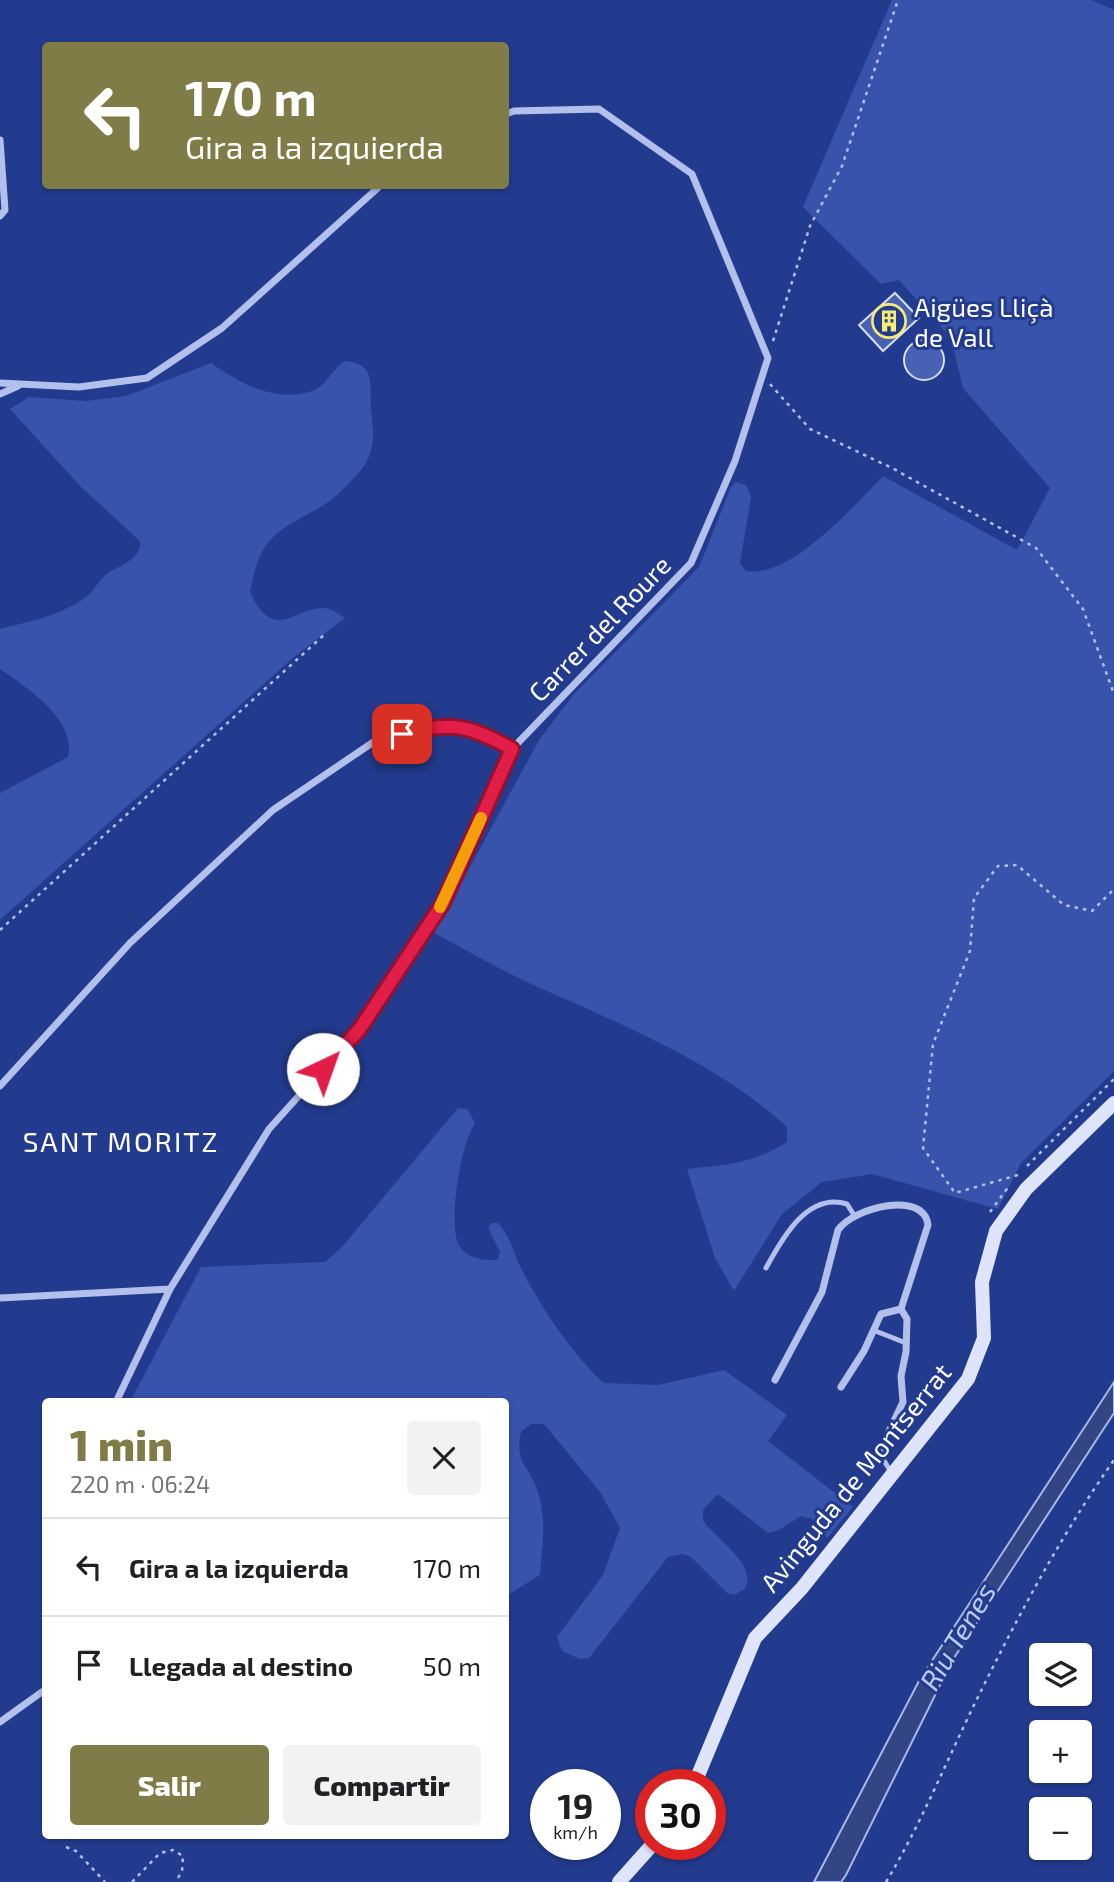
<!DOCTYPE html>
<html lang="es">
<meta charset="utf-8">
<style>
:root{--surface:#fff;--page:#f2f2f2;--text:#202124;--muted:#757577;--line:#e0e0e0;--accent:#807c48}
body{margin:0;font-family:"Exo 2",sans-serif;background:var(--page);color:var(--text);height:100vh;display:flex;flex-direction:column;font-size:26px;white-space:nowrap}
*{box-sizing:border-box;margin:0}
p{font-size:23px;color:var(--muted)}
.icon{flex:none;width:38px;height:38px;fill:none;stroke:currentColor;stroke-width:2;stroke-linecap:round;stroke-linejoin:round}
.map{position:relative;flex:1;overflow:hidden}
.panel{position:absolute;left:42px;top:1398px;width:467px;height:441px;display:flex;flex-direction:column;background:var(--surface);border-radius:7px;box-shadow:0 2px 5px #0004}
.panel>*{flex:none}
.banner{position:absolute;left:42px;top:42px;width:467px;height:147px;border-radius:7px;box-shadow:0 2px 5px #0004;background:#807c48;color:#fff;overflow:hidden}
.buttons{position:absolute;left:1029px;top:1643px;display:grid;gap:14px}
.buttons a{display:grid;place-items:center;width:63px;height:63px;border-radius:7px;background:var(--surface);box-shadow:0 2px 5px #0004;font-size:35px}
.speed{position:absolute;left:530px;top:1769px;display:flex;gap:14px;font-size:35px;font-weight:700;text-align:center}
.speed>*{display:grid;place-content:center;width:91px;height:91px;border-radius:50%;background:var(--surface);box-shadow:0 2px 5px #0004;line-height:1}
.speed small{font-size:18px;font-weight:400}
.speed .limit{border:10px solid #d22;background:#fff;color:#111}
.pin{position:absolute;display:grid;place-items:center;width:60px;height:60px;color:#fff;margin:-30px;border-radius:14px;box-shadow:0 4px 10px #0006}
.me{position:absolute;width:77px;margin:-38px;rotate:42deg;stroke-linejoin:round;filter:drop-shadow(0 0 5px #0008)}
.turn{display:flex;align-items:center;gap:24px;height:147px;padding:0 28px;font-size:32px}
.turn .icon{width:91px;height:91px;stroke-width:2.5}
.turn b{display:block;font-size:49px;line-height:60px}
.round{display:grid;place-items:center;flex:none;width:74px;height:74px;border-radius:7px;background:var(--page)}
.head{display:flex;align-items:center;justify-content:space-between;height:119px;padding:0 28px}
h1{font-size:42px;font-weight:800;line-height:52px;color:var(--accent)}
.button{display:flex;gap:14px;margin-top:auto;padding:14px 28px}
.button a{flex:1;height:80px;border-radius:7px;background:var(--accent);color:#fff;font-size:28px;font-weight:800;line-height:80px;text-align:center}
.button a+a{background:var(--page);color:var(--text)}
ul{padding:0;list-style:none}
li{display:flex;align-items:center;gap:21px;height:98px;padding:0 28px;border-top:2px solid var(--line)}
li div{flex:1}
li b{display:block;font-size:26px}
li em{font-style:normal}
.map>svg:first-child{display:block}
.green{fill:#3753ab}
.water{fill:#334582;stroke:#a6b8ec;stroke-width:2}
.building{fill:#4762b3;stroke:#d7dff8;stroke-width:2}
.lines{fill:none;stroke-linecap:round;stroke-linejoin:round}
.path{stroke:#b2c0eb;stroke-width:2.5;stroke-dasharray:3.5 5;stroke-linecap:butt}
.lane{stroke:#b2c0eb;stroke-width:5}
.street{stroke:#b2c0eb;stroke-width:7}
.secondary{stroke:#dee4f9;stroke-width:14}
.route-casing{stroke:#92132f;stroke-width:18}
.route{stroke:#e11d48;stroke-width:12}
.slow{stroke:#f59e0b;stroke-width:12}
.labels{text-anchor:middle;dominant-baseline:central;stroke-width:6;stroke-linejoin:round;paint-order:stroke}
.poi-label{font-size:26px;fill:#fff;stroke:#233b8e;text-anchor:start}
.street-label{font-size:26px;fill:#fff;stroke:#233b8e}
.neighbourhood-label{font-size:28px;letter-spacing:2px;fill:#fff;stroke:#233b8e}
.water-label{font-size:28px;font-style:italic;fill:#becbf2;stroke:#233b8e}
</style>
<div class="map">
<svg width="1114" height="1882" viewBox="0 0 1114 1882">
<rect width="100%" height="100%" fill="#233b8e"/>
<path class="green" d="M892,0h200l22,10v1061l-93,92 -23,46 -126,-35 -50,8 -40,32 -48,77 -19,-33 -28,-89c43,-5 62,-4 100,-27v-15c-70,-64 -164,-102 -249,-140 -36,-16 -70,-36 -104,-54l105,-193 34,-45 126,-128 32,-80 5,-5 10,3 5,12 -11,66 6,8c44,8 108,-65 137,-95l134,74 33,-62 -87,-100 -12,-50 -52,-58 -18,4 -78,-77z
M345,361c33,3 24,25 26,48 2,19 5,33 -4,52 -6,11 -19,23 -28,32 -19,19 -48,26 -67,45 -14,14 -18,35 -22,54 24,53 45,14 75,16 8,1 13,6 20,10l-51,39 -294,263v-127l68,-36c9,-37 -42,-70 -68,-88v-40c28,-7 62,-14 86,-32 9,-7 13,-18 22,-24 13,-8 34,-14 32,-32l-59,-54 -71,-78 19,-12 57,4 40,-5 85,-33c30,21 64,40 102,28 12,-4 20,-23 32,-30z
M458,1108l9,1 8,14c-15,24 -25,90 -18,118 4,15 28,22 41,18l2,-7 -12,-24 4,-5h6c14,16 16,32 25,49 18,35 51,85 81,111l54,2 66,-15 63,45 -19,26 85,66 -26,31 -15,-19 -11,-3 -24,15 -9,2 -50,-39 -15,16v10c12,19 55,44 42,69l-11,6 -7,-2 -36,-36 -8,-3 -15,3 -79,101 -9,1 -18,-8 -5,-14 46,-62 17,-47 -20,-36 -56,-68h-13l-10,8c-7,32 9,34 17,60 9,27 4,55 2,83l-34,21v-194h-376l71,-135 124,-5 17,-15z"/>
<path class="water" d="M1114,1382v31l-162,248 -106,214 -5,7h-27l106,-203z"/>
<path class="building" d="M895,293l24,25 -36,33 -24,-26z
M904 360a20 20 0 1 1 40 0a20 20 0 1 1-40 0Z"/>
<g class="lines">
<path class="path" d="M773,341l37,-115 32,-60 56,-166
M770,384l40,45 82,39 144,80 47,61 31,85
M0,930l324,-295
M1027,1166l87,-87
M1018,1175l-63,18 -32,-45 10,-104 37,-93 4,-53 24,-32 19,-1 47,40 28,6 22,-22
M990,1212l19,-26
M66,1847l10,4 29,31
M132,1882l28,-29 13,-3 10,6 -1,16 -7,10
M886,1882c35,-58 60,-120 90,-181 41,-83 85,-166 138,-241"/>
<path class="lane" d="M766,1268c16,-29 41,-76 81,-64l7,11
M873,1330l33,13
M883,1444v15l8,13"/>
<path class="street" d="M0,140l5,70 -5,6
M0,383l79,4 68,-9 75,-50 158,-142
M0,394l18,-8
M0,1086l130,-143 143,-133 102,-69 53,-14 47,2 37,20
M0,1298l170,-9
M775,1380l47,-88 16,-62c16,-23 86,-40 90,-5l-27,84 6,10 -1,33 -5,24 2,26 -20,42
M841,1387l23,-36 17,-37 20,-5
M116,1402l54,-113 99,-160 90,-100 84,-126 69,-154 179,-186 44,-102 33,-103 -76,-184 -93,-65 -85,2 -8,3
M0,1722l46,-33"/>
<path class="secondary" d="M694,1785l61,-147 47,-50 166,-209 16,-41 -2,-56 14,-51 30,-42 88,-86
M619,1882l34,-38"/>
</g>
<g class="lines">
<g class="route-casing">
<path id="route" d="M323,1069l36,-39 84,-127 69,-154c-43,-24 -61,-28 -110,-15"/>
</g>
<use href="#route" class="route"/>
<path class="slow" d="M440,907l41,-89"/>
</g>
<defs>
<g id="building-ring" transform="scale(1.75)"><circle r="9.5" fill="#233b8e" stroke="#f6ec75" stroke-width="1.5"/><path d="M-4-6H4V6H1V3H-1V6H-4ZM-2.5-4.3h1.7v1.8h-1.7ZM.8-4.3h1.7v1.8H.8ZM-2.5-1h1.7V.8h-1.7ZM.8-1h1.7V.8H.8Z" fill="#f6ec75"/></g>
</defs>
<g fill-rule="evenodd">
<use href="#building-ring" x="889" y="321"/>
</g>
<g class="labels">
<g class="poi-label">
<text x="914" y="306">Aigües Lliçà<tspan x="914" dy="30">de Vall</tspan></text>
</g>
<g class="street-label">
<text transform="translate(599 628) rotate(-46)">Carrer del Roure</text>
<text transform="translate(855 1477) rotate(-51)">Avinguda de Montserrat</text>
</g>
<g class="neighbourhood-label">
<text x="121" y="1141">SANT MORITZ</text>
</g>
<g class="water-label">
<text transform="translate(957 1636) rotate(-59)">Riu Tenes</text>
</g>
</g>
</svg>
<div class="buttons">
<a><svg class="icon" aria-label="layers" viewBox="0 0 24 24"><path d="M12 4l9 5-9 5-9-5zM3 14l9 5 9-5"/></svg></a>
<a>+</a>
<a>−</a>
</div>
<div class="speed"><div>19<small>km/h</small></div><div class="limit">30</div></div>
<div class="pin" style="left:402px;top:734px;background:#d93025"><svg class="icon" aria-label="arrive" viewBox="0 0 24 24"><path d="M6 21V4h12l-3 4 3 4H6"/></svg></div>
<svg class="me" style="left:323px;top:1069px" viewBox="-20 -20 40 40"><circle r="19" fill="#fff"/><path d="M0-13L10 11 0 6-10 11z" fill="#e11d48"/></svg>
<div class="banner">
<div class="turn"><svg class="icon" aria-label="left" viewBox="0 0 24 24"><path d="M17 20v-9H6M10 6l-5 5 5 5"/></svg><div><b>170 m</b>Gira a la izquierda</div></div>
</div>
<section class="panel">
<div class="head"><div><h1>1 min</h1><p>220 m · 06:24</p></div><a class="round"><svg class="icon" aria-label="close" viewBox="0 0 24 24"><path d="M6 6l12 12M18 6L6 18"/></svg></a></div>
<ul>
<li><svg class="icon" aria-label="left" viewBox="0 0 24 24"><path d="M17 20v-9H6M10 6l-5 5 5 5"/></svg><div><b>Gira a la izquierda</b></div><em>170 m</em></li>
<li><svg class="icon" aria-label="arrive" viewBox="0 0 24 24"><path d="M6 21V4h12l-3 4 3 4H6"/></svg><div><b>Llegada al destino</b></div><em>50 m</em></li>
</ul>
<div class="button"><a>Salir</a><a>Compartir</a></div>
</section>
</div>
